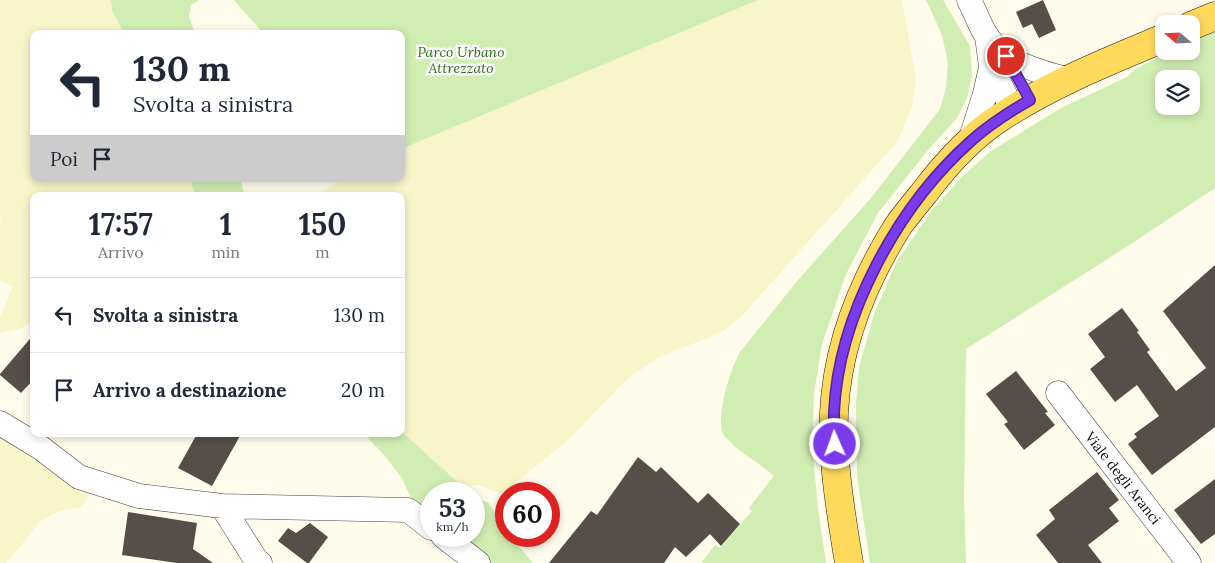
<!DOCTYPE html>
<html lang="it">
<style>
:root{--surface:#fff;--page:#f2f2f3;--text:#1f2937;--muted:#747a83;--line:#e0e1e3}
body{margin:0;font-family:Lora,serif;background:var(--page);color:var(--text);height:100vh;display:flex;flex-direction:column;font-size:19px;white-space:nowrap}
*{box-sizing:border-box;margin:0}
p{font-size:16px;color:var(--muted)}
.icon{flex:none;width:28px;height:28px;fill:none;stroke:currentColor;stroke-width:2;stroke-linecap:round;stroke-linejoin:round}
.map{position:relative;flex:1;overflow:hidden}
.sheet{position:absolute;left:30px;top:192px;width:375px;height:245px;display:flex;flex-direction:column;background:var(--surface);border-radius:10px;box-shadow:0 2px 8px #0003}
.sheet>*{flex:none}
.banner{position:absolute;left:30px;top:30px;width:375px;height:152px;border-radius:10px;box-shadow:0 2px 8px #0003;background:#fff;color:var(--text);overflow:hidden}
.needle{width:32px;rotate:289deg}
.controls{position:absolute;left:1155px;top:15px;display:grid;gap:10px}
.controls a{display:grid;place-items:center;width:45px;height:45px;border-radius:10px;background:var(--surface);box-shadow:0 2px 8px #0003;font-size:25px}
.speed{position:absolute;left:420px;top:482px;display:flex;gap:10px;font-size:25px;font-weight:700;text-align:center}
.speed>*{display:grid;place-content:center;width:65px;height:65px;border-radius:50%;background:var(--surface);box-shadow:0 2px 8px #0003;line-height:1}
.speed small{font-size:12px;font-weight:400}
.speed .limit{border:8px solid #d22;background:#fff;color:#111}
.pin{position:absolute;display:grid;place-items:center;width:42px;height:42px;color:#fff;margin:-21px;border:2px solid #fff;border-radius:50%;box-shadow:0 1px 5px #0007}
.me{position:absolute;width:55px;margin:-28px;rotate:358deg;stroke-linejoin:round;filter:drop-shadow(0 0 4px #0008)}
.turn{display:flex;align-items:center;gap:18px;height:105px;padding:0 20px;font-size:22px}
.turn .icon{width:65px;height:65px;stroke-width:2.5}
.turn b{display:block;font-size:35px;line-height:42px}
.then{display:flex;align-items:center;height:48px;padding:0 20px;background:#0003;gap:10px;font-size:19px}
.eta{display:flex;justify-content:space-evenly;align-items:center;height:85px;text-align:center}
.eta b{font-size:30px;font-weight:700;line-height:35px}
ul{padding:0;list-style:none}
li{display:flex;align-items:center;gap:15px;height:75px;padding:0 20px;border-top:1px solid var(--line)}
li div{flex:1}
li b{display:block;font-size:19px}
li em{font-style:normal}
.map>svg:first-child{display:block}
.farmland{fill:#f8f5c9}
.green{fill:#d0edb2;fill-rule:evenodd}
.building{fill:#564e48}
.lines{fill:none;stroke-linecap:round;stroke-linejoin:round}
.minor-casing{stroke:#404040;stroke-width:25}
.primary-casing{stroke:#1e1e1e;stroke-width:29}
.minor{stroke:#fff;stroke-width:24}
.primary{stroke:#ffd95c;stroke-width:28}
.route-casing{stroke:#51269a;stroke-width:12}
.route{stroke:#7c3aed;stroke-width:9}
.labels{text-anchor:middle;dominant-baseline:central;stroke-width:5;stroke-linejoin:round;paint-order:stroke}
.park-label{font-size:14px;font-style:italic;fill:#276a17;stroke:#fff}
.street-label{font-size:14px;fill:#0d0d0d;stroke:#fff}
</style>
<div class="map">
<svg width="1215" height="563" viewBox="0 0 1215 563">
<rect width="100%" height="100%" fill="#fffcec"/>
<path class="farmland" d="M0,0h111l1,10 12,24h-90v145h156l6,17h-162v123l-11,9 -23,5v-16l13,-31 -13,-5v-58l1,-2 -1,-9z
M755,0h147l14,79 -4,28 -14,34 -158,177 -20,15 -63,25 -31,22 -58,60 -66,54 -24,-9 -16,1 -61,-55v-235h-88l30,-17h58v-30z
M0,435l83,53 6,7 -7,12 -20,3 -20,10 -36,43h-6z"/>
<path class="green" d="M111,0h88l-8,5 -2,12 6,17h-71l-12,-24z
M234,0h524l-357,149v-115h-137z
M926,0h17l27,46 2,29 -5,23 -10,20 -29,32 -50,63 -32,61 -24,70 -8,49 -2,54 6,61 8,55h-125l14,-18 5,3 32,-37 -3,-3 25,-32c-15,-13 -35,-24 -49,-39 -12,-14 6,-70 15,-85l58,-72 73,-82 69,-89 6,-21 2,-25 -6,-28z
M1215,29v159l-84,56 -165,105 -2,150 2,64h-96l-13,-87 -1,-72 3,-37 15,-53 23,-53 36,-52 30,-33 28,-25 70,-43 66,-31 8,-8 35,-18h21v-10zM1164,79h27v27h-27z
M190,179h50l5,17h-49z
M401,431l61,55 6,8h-37v24l-19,-17 -10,-23 -18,-23 -20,-21h37z
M474,497l15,6c4,9 17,25 17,33h4l23,27h-43l-35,-27h19z"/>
<path class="building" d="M1043,0l13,30 -17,8 -7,-14 -9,4 -7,-16z
M1215,265v162l-63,48 -24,-31 9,-7 -3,-3 25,-18 -22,-31 -22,17 -25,-33 15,-12 -17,-23 34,-26 17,23 -2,1 13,18 -3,2 29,39 30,-23 -43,-57z
M34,334v45l-13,14 -21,-18v-1z
M1016,371l32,41 -3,1 10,12 -31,25 -20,-26 4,-2 -22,-28z
M197,434h44l-29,52 -34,-18z
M638,457l18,15 5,-5 37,36 10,-10 32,31 -19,22 -11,-12 -24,23 -11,-10 -11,16h-115l42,-52 6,4z
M1097,472l22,28 -10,8 10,13 -31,24 14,18h-44l-22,-28 19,-16 -6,-9z
M1215,479v55l-14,10 -27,-34z
M128,512l69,11 -4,26 20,14h-36l-55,-8z
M310,523l18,14 -19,26h-2l-29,-22 10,-13 8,5z"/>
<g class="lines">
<g class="minor-casing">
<path id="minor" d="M969,0c6,11 10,24 17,35 19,29 52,36 83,45
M991,67l22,43
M970,141l15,-47 6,-27 -4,-31
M1058,393l131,170
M0,423l41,25 38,29 60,19 83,10 186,4 23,18
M222,506l34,54 4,3
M443,536l35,27"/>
</g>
<g class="primary-casing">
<path id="primary" d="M1191,26l24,-10
M849,563c-8,-49 -17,-100 -15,-150 3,-67 29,-131 64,-187 8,-11 17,-22 26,-33 21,-28 47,-57 77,-76 50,-33 108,-56 163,-79"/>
</g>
<use href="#minor" class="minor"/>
<use href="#primary" class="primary"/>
</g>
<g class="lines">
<g class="route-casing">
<path id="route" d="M835,444c0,-10 -1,-21 -1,-31 4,-98 64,-207 137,-272 18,-16 38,-29 59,-41l-24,-44"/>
</g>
<use href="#route" class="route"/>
</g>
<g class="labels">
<g class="park-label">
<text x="461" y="52">Parco Urbano<tspan x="461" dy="16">Attrezzato</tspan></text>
</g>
<g class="street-label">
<text transform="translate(1123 478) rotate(52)">Viale degli Aranci</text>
</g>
</g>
</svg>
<div class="controls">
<a><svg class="needle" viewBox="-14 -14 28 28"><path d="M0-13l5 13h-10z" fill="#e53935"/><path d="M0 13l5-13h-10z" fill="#747a83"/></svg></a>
<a><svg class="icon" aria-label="layers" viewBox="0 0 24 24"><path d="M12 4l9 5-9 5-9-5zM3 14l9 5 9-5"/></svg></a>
</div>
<div class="speed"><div>53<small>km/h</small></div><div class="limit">60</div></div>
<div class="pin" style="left:1006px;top:56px;background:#d93025"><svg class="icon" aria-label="arrive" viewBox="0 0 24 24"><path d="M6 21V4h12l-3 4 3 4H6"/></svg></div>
<svg class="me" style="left:835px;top:444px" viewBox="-20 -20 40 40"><circle r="17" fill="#7c3aed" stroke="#fff" stroke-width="3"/><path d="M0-11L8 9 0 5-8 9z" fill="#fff"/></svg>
<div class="banner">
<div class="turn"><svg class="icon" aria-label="left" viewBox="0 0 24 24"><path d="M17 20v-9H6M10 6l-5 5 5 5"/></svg><div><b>130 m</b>Svolta a sinistra</div></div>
<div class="then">Poi<svg class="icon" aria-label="arrive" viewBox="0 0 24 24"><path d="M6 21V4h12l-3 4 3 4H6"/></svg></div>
</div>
<section class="sheet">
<div class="eta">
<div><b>17:57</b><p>Arrivo</p></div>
<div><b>1</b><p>min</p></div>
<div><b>150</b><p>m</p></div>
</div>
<ul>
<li><svg class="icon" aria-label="left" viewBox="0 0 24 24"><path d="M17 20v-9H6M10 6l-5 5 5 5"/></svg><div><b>Svolta a sinistra</b></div><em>130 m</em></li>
<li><svg class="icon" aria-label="arrive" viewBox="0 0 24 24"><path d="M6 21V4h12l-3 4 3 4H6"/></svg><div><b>Arrivo a destinazione</b></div><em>20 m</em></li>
</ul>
</section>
</div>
